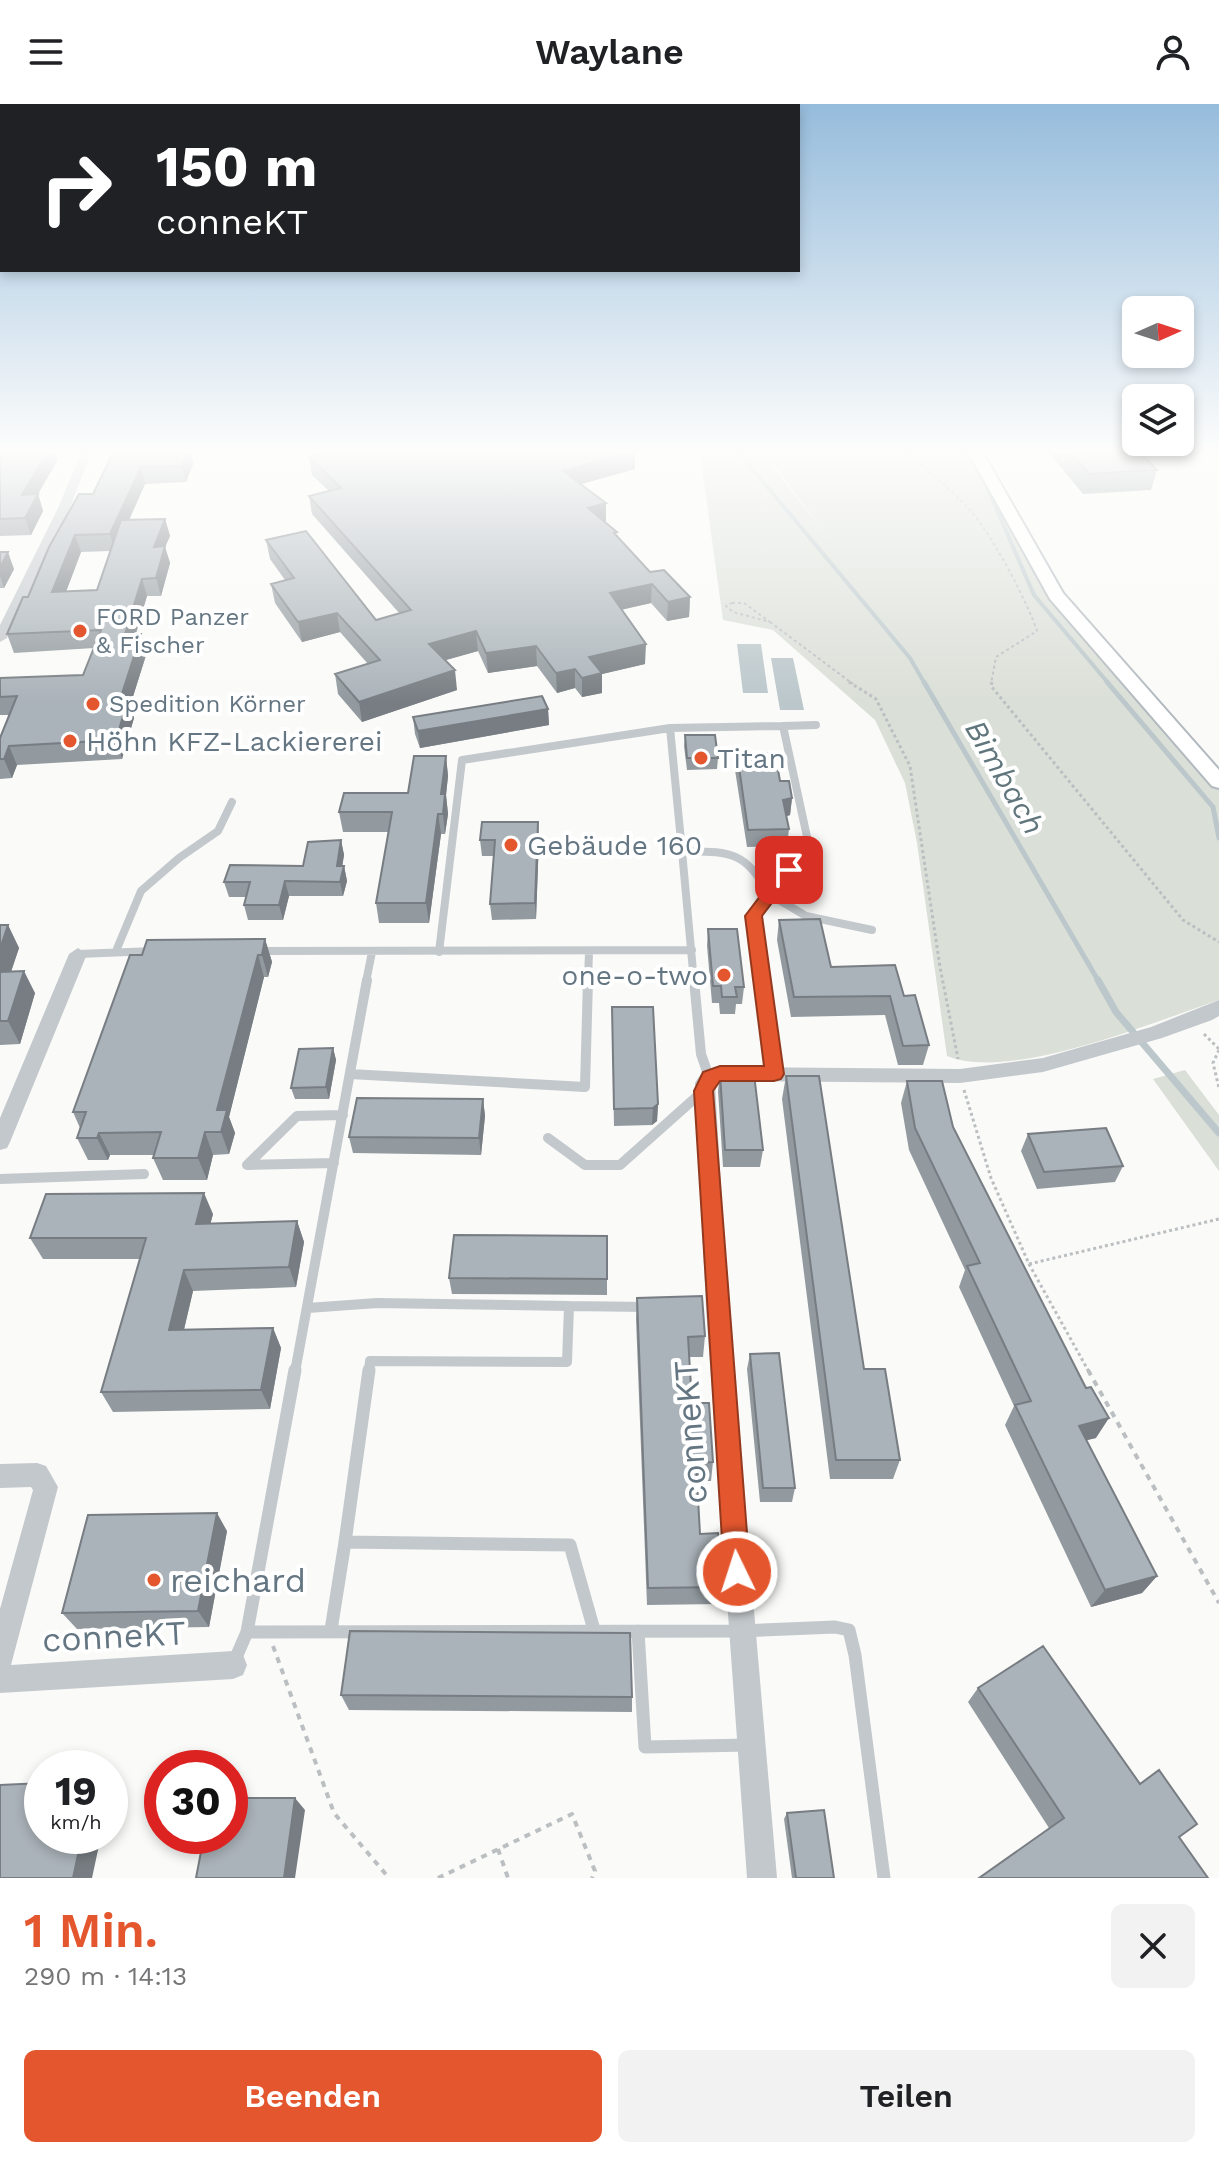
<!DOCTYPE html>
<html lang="de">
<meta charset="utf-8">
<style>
:root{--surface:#fff;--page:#f2f2f2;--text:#202124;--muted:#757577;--accent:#e4572e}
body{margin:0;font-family:"Work Sans",sans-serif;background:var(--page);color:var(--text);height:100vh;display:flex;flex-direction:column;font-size:30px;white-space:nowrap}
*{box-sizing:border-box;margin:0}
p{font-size:26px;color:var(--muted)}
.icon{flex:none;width:44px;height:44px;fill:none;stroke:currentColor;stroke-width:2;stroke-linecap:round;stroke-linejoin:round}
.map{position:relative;height:1774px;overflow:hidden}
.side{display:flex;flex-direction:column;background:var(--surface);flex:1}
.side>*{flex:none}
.top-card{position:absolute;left:0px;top:0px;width:800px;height:168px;box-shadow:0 4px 12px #0003;background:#202124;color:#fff;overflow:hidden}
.needle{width:52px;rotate:87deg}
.buttons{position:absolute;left:1122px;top:192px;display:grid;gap:16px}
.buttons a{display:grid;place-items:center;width:72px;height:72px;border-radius:12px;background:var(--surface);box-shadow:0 4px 12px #0003;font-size:40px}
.speed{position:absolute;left:24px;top:1646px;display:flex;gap:16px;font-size:40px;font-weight:700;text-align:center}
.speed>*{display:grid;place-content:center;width:104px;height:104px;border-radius:50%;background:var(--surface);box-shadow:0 4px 12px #0003;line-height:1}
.speed small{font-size:20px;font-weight:400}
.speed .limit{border:12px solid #d22;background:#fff;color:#111}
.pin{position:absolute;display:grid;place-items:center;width:68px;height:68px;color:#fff;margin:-34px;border-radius:16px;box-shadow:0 4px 12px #0006}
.me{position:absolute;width:88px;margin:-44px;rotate:356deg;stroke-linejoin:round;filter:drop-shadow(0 0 6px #0008)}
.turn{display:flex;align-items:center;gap:28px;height:168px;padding:0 24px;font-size:36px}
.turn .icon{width:104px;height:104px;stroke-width:2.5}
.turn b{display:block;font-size:56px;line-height:68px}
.round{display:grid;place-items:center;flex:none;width:84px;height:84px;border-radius:12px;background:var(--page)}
.headline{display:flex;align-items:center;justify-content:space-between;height:136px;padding:0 24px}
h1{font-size:48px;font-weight:600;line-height:60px;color:var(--accent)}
.primary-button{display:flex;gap:16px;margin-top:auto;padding:16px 24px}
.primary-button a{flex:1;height:92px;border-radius:12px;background:var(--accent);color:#fff;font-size:32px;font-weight:600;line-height:92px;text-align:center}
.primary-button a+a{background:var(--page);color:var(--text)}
header{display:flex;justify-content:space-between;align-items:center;height:104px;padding:0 24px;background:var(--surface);font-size:36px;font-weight:600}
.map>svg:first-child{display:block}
.green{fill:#dadfd7}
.water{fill:#bbc7cb}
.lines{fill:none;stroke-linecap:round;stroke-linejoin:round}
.stream-far2{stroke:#bbc7cb;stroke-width:4}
.stream-far1{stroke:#bbc7cb;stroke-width:5}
.stream{stroke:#bbc7cb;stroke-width:7}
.secondary-casing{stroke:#b3babf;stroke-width:4}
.path-far2{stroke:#bbbfc2;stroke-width:2;stroke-dasharray:3 3;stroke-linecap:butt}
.path-far1{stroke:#bbbfc2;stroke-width:3;stroke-dasharray:3 3;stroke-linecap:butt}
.path{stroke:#bbbfc2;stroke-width:4;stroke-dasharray:6 6;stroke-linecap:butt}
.service-far2{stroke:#c3c8cc;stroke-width:8}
.service-far1{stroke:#c3c8cc;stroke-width:10}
.service{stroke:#c3c8cc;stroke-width:13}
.minor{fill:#c3c8cc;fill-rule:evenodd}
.secondary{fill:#fff;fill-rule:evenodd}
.wall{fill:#929a9f;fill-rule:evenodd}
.shaded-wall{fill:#777d82}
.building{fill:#aab3b9;stroke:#777d82;stroke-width:2}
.route{fill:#e4572e;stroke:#94391e;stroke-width:2}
.poi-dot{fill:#e4572e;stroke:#fff;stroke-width:3}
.labels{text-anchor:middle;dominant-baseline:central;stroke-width:8;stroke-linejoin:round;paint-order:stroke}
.far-poi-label{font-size:24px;fill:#657683;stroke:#fff;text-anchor:start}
.poi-label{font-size:28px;fill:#657683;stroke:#fff;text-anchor:start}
.water-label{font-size:30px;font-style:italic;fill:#60757c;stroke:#fff}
.near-street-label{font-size:34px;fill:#657683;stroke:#fff}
.near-poi-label{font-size:34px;fill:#657683;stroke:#fff;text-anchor:start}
</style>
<header><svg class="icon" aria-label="menu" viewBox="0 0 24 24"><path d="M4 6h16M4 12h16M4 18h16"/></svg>Waylane<svg class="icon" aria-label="person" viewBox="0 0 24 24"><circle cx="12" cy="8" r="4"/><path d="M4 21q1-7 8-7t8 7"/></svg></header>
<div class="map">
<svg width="1219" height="1774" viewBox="0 0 1219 1774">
<rect width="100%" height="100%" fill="#fafaf8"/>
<path class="green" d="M700,349h63l65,85 -63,-85h207l79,141 168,194v212c-66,22 -208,82 -272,56l-30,-213 -12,-60 -30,-63 -102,-90 -50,-10z
M1185,966l34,45v56l-66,-92z"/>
<path class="water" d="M737,540h24l7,49h-25z
M771,554h22l11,52h-24z"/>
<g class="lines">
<path class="stream-far2" d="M739,349l171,205 15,26
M967,349l16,25 51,117 75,89"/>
<path class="stream-far1" d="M924,578l175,300
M1107,578l106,125 6,31"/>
<path class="stream" d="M1098,876l18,32 103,121"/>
<g class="secondary-casing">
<path id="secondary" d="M969,349h14l80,140 156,177v18l-7,-2 -162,-187z"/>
</g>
<path class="path-far2" d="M906,349c24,19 49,39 69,63 20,25 52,85 62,115l-41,26 -5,27
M732,499h12l26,19 -37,-10 -7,-6z
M770,518l83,62"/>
<path class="path-far1" d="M849,578l27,17 34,67 30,201 18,92
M992,578l-1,4 192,234 36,22
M1204,930l15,15
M1219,946l-6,13 6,25
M964,986l27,88 38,86 60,108
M1029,1160l190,-45"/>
<path class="path" d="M1088,1266l131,233
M273,1542l61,167 55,65
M498,1745l10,29
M438,1774l134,-64 23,57 -3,7"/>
<path class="service-far2" d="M783,622l33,-1
M682,747l-12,-123 113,-2 26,120 -40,48 37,22 66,14
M116,847l25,-60 38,-33 39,-27 14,-29
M257,847l435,-1
M439,848l23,-192 208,-32
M78,850l76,-3
M366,878l6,-30
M588,878l1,-31
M694,878l-12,-131c48,1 62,-1 87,43l-15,22 8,66"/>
<path class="service-far1" d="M694,876l7,74 8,23
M762,876l12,94
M350,970l235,13 3,-107
M548,1034l37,27h35l83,-74
M247,1061l50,-49 46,-1
M247,1061l87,-2
M0,1075l144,-5
M308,1204l69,-5 192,3
M295,1268l72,-392
M369,1268l1,-11 197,1 2,-56 77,1"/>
<path class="service" d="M345,1438l24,-172
M331,1526l14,-88 225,3 24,85
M638,1527l7,116 104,-2
M247,1528l494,-1 94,-4 14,3 6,25 29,223
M234,1558l13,-30 48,-262"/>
<path class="minor" d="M81,349h10l-21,55 -63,130 -7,4v-17l58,-117z
M78,844l9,6 -77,188 -3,6 -7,2v-32l69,-164z
M1219,896v16l-7,4 -50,18 -119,34 -83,11 -240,-2 -5,3 13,224 49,570h-30l-41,-570 -11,-225c7,-12 12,-13 25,-16l240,2 83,-11 108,-31z
M37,1359l9,3 12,21 -47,178 222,-14 10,4 4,10 -4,10 -10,4 -233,14v-84l33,-119 -2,-3 -31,1v-24z"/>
<use href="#secondary" class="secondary"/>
</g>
<path class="wall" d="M0,349l57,8 -19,33 5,17 -12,24 -31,1z
M113,349h78l2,11 -7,18 -41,2 -16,36 36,-1 5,17 -5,11 5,16 -9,33h-14l-11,38 11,18 -17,54 4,12 -12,41 -105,6 -5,13 -12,1v-41l9,-23h-9v-37l83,-3 11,-27 -80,5 -7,-19 21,-37 65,-103zM110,447l-13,39 -31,2 15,-40z
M317,349h318v16l-55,15 25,38 45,50 40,25 -1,20 -22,4 -16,-18 -30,7 24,54 -43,10v19l-20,4 -7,-9 -18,5 -20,-27 -49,7 -10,-22 -33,9 12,30 -95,32 -24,-28 -3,-20 33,-10 -28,-32 -38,10 -27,-39 -4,-19 14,-4 -15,-21 -4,-19 110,80 24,-6 -88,-100 -3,-18 20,-5 -17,-16 -3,-18 8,-2z
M1049,349h91l17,17 -6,20 -68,4z
M0,463l14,2 -10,19h-4z
M548,605l1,16 -129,23 -5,-14 -2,-17z
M685,631l33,23 -1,11 -30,1 -3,-24z
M737,649l43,28 12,17 -2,17 -4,1 3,13 -2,17 -40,1 -12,-77z
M446,652l2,20 -2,19 2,19 -3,20h-4l-12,89h-50l-3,-20 13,-71h-46l-4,-20 69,-19z
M539,734l-3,81 -44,1 -2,-16 4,-48h-12l-2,-16z
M341,736l3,15 -2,11h2l3,15 -4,15h-54l-6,24h-35l-4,-15 2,-8h-17l-5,-15 79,-16z
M779,816l52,47 73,29 25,49 -6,20h-25l-13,-50 -94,2 -14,-77z
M0,821h8l11,23 -8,23 24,22 -15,51 -20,1z
M708,825l36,58 -2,17h-6l-1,10h-15l-1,-11h-7l-5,-57z
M265,835l7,23 -4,15h-4l-35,140 6,16 -6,21 -16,1 -6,25h-44l-10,-22 1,-3h-44l-2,5h-20l-11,-22 3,-10 -7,-16 69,-157z
M612,920l46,80 -1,17 -5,4 -38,1z
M333,944l3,12 -7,39h-34l-4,-11z
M720,970l43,76 -3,17h-37l-5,-76z
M786,972l78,293 36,91 -7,19h-63l-48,-380z
M907,977l46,46 143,311 -10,2 71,136 -15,17 -51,14 -86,-182 9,-19 -55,-119 6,-17 -56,-120 -8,-47z
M483,995l2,17 -4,39 -128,-2 -4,-16z
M1028,1030l95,32 -8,16 -78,7 -16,-38z
M213,1110l-3,10 87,-3 7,21 -8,45 -103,4 -9,39 89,-2 8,20 -11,61 -157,3 -12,-20 39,-133h-97l-13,-21z
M607,1132v59l-155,-1 -3,-16z
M637,1194l68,38 -2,21h-14l3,46 21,59 -2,19h-14l3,53 22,53 -3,17 -72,1 -11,-286z
M750,1250l45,134 -3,14h-32l-13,-133z
M227,1427l-18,96 -132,2 -15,-16z
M978,1584l162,96 39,53 -130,-9 -81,-126z
M341,1591l291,2v15l-283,-2z
M787,1709l47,65h-42l-8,-59z"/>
<path class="shaded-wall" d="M47,349h8l2,8 -29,50 -6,-16z
M187,349h4l2,11 -7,18 -4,-16z
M626,349h9v16l-71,20 -1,-18z
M141,363l4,17 -30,67 -5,-17z
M38,390l5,17 -12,24 -6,-17z
M606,399v18l-18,5v-18z
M165,415l5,17 -5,11 5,16 -9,33 -5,-18 -2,-31z
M75,431l6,17 -22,58 -7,-18z
M8,448l6,17 -10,19 -4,-12v-9z
M142,475l5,17 -17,56 -5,-18z
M652,480l-1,19 -41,9v-19z
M690,493l-1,20 -22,4 1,-19z
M337,509l3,19 -38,10 -4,-20z
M476,527l2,20 -46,13 -3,-20z
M141,530l6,18 -17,54 4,12 -12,41 -6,-19 4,-40z
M646,540l-1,20 -43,10v19l-20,4v-19l7,-21z
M536,542l1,20 -49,7 -2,-20z
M575,565v19l-18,5 -1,-20z
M455,566l2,20 -95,32 -3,-20z
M548,605l1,16 -129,23 -2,-17z
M9,642l8,19 -5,13 -8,-19z
M446,652l2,20 -2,19 2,19 -3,20 -4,-40z
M792,694l-2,17 -9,3 2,-18z
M438,710l3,20 -12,89 -3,-20z
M538,718l1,16 -3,81 -1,-16z
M341,736l3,15 -4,26 -3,-15z
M344,762l3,15 -4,15 -3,-14z
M285,777l4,15 -6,24 -4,-15z
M8,821l11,23 -16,48 -3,-7v-40z
M265,835l7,23 -4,15 -6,-22z
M258,851l6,22 -35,140 6,16 -6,21 -8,-22 -4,-22z
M24,867l11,22 -15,51 -12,-23z
M333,944l3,12 -7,39 -3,-12z
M483,995l2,17 -4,39 -2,-17z
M658,1000l-1,17 -5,4 1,-17z
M205,1028l8,23 -6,25 -9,-22z
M99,1029l11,22 -2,5 -11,-22z
M204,1089l9,21 -8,31 -9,-21z
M297,1117l7,21 -8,45 -7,-20z
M184,1166l9,21 -14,59 -10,-20z
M273,1224l8,20 -11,61 -9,-19z
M1109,1314l-13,20 -29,7 12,-19z
M217,1409l10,18 -18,96 -11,-16z
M1157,1472l-15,17 -51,14 14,-17z
M295,1694l10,12 -10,68h-11z
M82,1732h19l-9,42h-19z"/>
<path class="building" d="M0,349h47l-25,42 16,-1 -13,24 -25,1z
M113,349h74l-5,13 -41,1 -31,67 -35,1 -23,57 45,-2 24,-70 44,-1 -11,28 11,-1 -9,32 -14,1 -17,55h16l-21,66 8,-1 -12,41 -107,6 -5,13h-4v-21l17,-42 -17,1v-19l83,-3 18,-45 -94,4 16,-37h5l21,-50 30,-53h14z
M322,349h304l-63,18 43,32 -18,5 29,24 -3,1 36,39 14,-2 26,27 -22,5 -16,-18 -42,9 36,51 -57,13 13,16 -20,5 -7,-9 -19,4 -20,-27 -50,7 -10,-22 -47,13 26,26 -96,32 -24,-28 45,-14 -43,-47 -39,9 -27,-38 23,-6 -28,-38 40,-9 70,89 35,-10 -102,-114 32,-8 -32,-31z
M1071,349h69l17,17 -68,4z
M0,448h8l-8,15z
M542,592l6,13 -130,22 -5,-14z
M685,631h30l3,23h-31z
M737,649h38l5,28h9l3,17 -9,2 6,29 -41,1z
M414,652h32l-5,38h4l-2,20h-5l-12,89h-50l16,-91h-53l5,-19h64z
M482,718h56l-3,81 -45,1 5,-64h-15z
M341,736l-4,26h7l-4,16 -55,-1 -6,24h-35l6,-23h-26l6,-17 73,1 5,-24z
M820,815l11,48 64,-2 9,31 11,-1 14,50 -26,1 -13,-50 -96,1 -15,-77z
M0,821h8l-8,24z
M708,825h29l7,58h-9l2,10h-15l-1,-11h-8z
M265,835l-3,16h-4l-41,155h10l-6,22h-16l-7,26h-45l8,-26 -62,1 -2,5h-20l9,-26h-13l57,-157h12l5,-15z
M24,867l-16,50h-8v-49z
M612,903h41l5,97 -5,4 -39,1z
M333,944l-7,39 -35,1 8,-39z
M720,970h34l9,76h-38z
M786,972h33l45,293h21l15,91h-64z
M907,977h35l11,46 133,261 5,-1 18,31 -30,8 78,150 -52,14 -90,-185 16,-4 -64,-135 13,-3 -65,-135z
M357,994l126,1 -4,39 -130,-1z
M1106,1024l17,38 -79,6 -16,-38z
M204,1089l-8,31 101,-3 -8,46 -105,3 -15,60 104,-2 -12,62 -160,2 45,-154h-116l16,-44z
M454,1131l153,1v43l-158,-1z
M702,1192l3,40 -17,1 4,66h17l4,59 -17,1 4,71 18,-1 4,54 -74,1 -11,-290z
M779,1249l16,135h-32l-13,-134z
M217,1409l-19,98 -136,2 26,-98z
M350,1527l280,2 2,64 -291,-2z
M1043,1542l97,138 19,-14 38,54 -18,13 29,41h-229l85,-60 -86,-130z
M42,1679v53h40l-9,42h-73v-93z
M230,1694h65l-11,80h-88l8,-42h26z
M824,1706l10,68h-38l-9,-65z"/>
<linearGradient id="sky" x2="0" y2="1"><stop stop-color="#96bcdc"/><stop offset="0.58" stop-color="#fdfdfc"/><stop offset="1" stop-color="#fdfdfc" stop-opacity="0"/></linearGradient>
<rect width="1219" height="598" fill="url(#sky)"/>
<path class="route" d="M789,761l8,5 -35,46 22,158 -3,5 -7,2h-54l-7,10 37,481 -4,10 -9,4 -10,-4 -3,-10 -30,-481 9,-19 17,-6h44l-19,-150 38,-50z"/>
<g class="poi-dot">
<circle cx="80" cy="527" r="8"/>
<circle cx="93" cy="600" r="8"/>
<circle cx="70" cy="637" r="8"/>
<circle cx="701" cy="654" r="8"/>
<circle cx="511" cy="741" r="8"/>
<circle cx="724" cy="871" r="8"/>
<circle cx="154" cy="1476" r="8"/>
</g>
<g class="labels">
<g class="far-poi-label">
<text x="96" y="513">FORD Panzer<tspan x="96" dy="28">&amp; Fischer</tspan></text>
<text x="109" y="600">Spedition Körner</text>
</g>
<g class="poi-label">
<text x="86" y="637">Höhn KFZ-Lackiererei</text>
<text x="717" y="654">Titan</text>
<text x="527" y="741">Gebäude 160</text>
<text x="708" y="871" text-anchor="end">one-o-two</text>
</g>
<g class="water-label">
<text transform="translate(1005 673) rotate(60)">Bimbach</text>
</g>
<g class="near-street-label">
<text transform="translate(690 1328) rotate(-94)">conneKT</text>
<text transform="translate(114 1532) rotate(-3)">conneKT</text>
</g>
<g class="near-poi-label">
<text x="170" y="1476">reichard</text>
</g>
</g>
</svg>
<div class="buttons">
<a><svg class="needle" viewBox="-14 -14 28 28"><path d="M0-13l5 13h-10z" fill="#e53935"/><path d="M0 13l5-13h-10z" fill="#757577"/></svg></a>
<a><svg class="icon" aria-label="layers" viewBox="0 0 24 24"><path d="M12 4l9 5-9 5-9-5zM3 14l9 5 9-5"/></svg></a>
</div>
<div class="speed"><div>19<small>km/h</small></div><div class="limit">30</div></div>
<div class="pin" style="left:789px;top:766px;background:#d93025"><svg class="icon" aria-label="arrive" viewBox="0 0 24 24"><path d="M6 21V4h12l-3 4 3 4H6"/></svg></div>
<svg class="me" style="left:737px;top:1468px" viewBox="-20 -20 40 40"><circle r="17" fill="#e4572e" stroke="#fff" stroke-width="3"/><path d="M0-11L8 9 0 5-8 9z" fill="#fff"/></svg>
<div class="top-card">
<div class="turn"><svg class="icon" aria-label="right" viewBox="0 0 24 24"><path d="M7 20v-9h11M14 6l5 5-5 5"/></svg><div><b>150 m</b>conneKT</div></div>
</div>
</div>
<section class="side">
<div class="headline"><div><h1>1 Min.</h1><p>290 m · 14:13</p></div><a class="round"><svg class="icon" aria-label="close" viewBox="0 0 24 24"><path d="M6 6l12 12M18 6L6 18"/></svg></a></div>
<div class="primary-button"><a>Beenden</a><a>Teilen</a></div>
</section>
